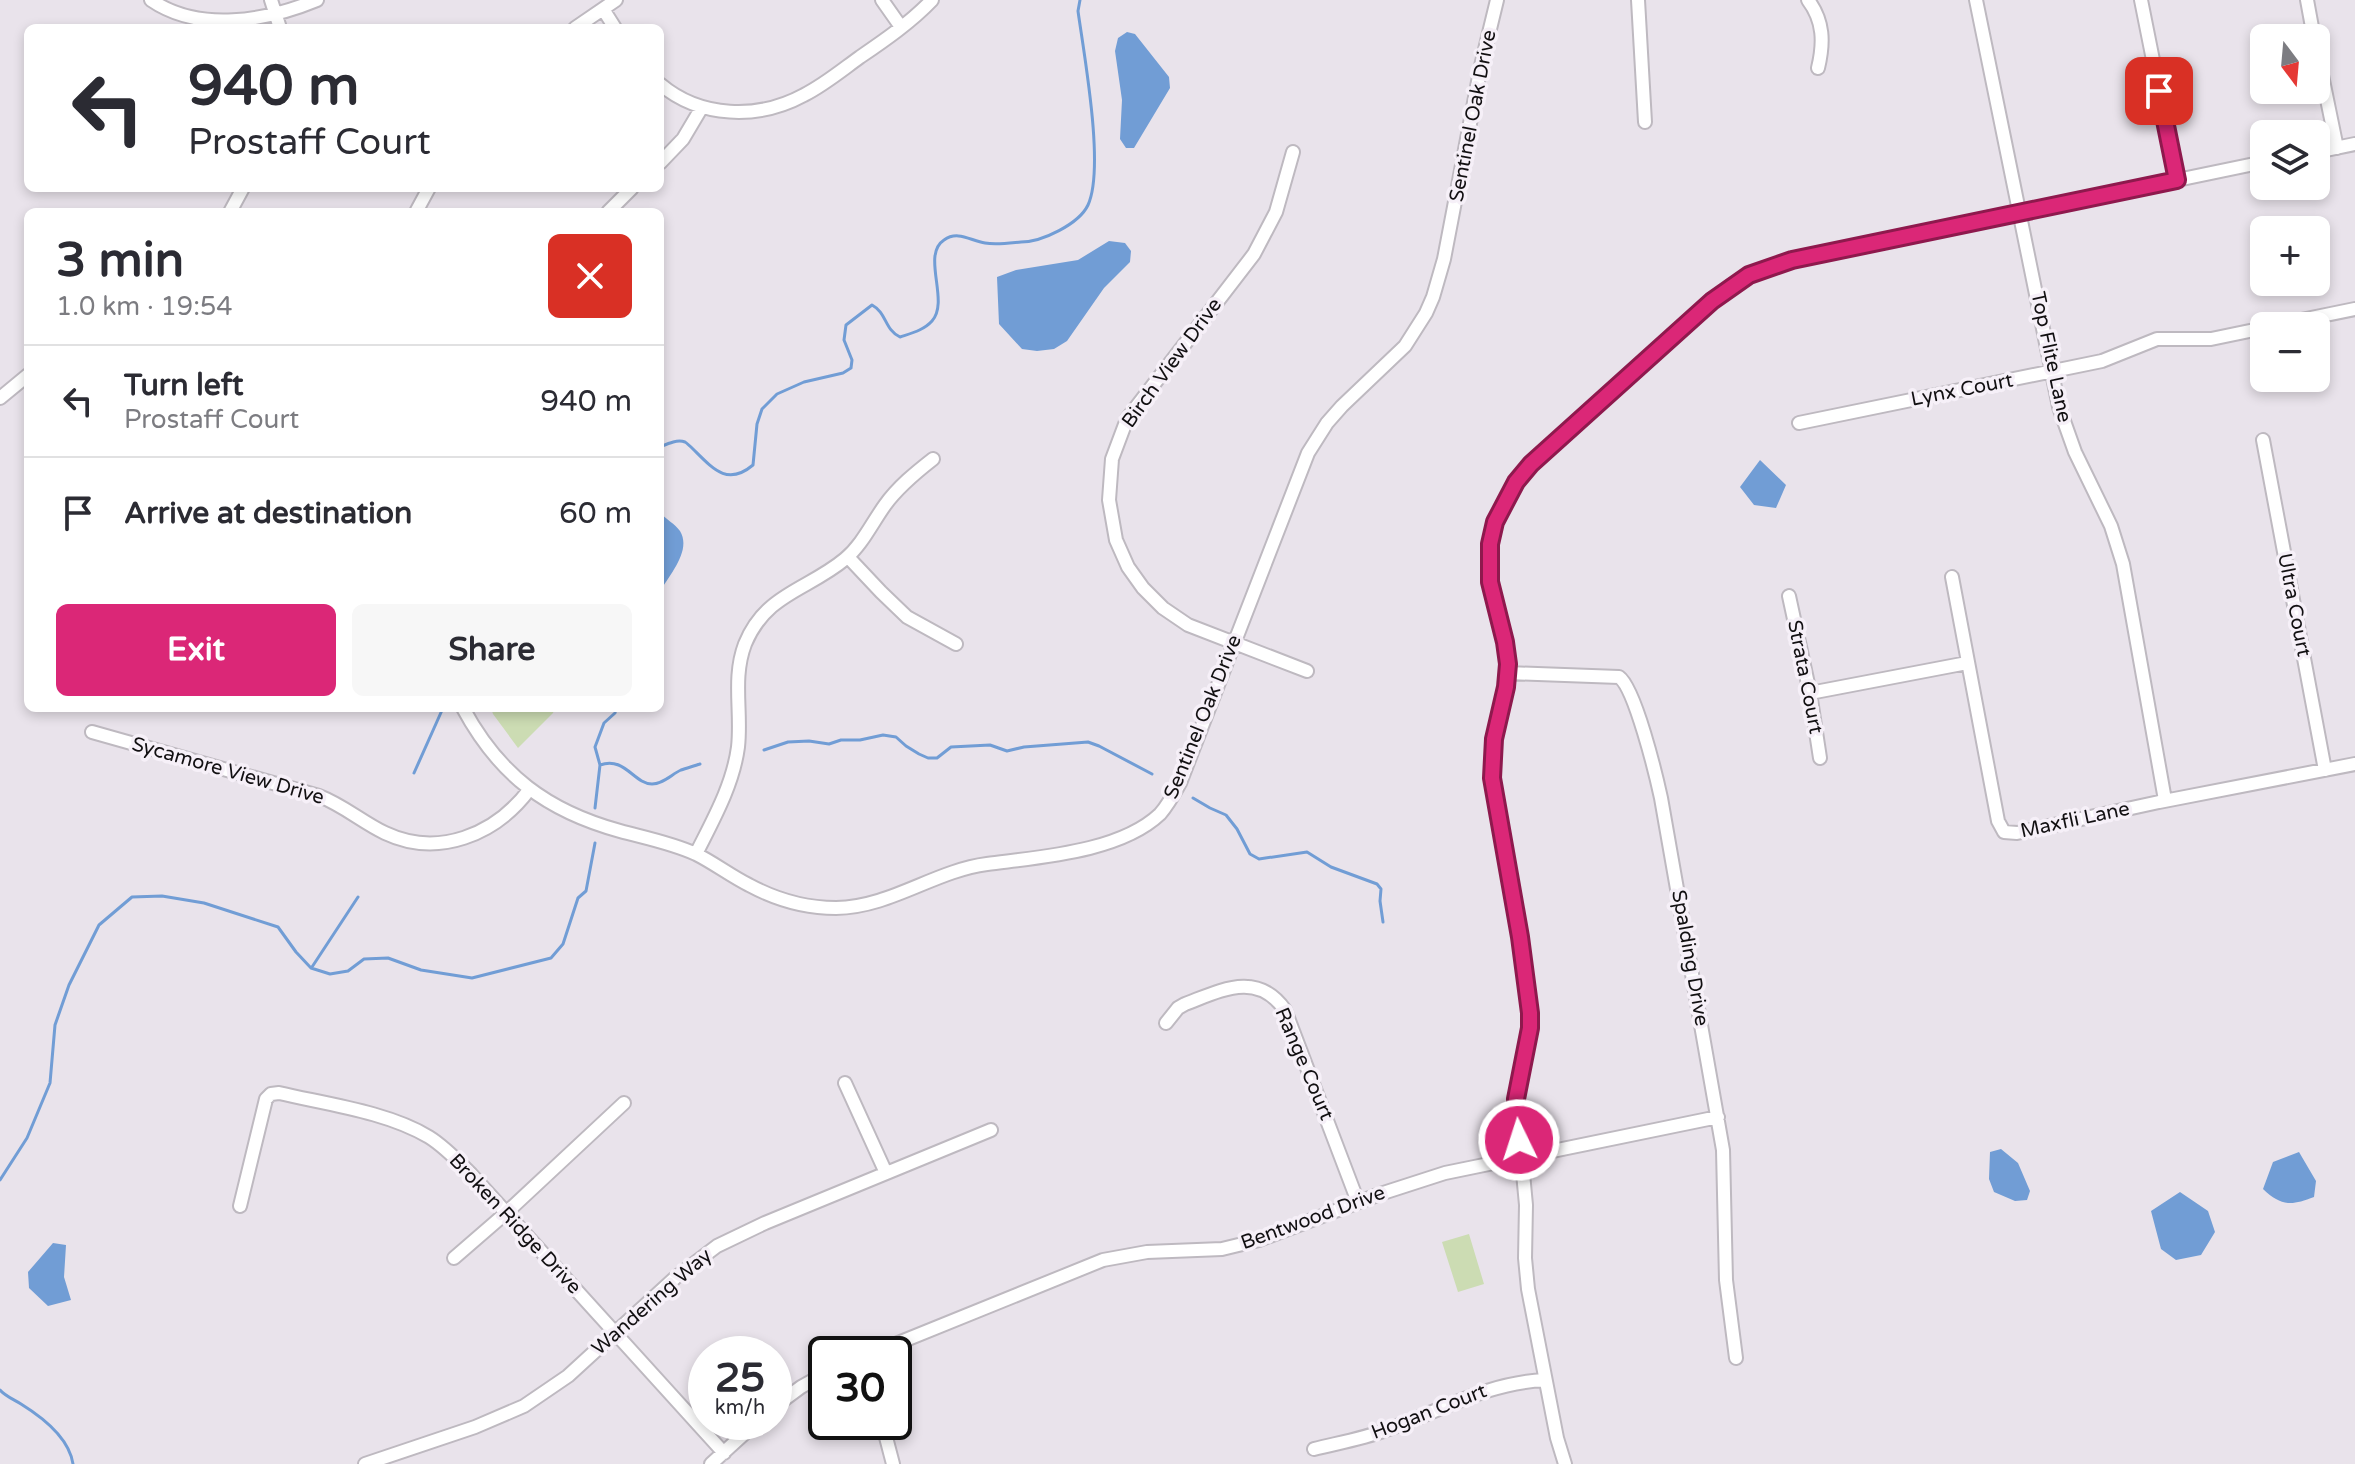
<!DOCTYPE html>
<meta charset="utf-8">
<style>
:root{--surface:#fff;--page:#f7f7f7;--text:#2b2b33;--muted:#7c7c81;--line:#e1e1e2;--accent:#db2777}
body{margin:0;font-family:"Varela Round",sans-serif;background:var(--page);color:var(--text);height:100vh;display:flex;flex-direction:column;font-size:30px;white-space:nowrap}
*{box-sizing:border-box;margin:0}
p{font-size:26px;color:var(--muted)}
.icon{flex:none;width:44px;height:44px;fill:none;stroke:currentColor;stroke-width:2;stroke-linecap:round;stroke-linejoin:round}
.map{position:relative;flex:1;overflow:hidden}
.drawer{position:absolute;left:24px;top:208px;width:640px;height:504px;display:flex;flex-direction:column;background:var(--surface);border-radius:12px;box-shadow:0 4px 12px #0003}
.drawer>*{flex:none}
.hud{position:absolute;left:24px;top:24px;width:640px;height:168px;border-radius:12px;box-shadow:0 4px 12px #0003;background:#fff;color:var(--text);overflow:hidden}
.needle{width:52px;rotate:164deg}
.controls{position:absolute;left:2250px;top:24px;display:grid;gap:16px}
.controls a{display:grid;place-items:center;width:80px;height:80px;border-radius:12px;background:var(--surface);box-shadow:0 4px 12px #0003;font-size:40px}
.speed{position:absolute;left:688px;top:1336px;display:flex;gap:16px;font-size:40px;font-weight:700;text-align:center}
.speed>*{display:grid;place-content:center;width:104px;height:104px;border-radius:50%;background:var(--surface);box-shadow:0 4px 12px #0003;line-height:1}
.speed small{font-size:20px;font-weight:400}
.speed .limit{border:4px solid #111;border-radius:12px;background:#fff;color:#111}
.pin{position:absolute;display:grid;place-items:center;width:68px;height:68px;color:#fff;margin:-34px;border-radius:16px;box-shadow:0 4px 12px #0006}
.me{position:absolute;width:88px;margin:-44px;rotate:356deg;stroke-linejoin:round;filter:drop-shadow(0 0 6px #0008)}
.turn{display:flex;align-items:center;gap:28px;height:168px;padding:0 32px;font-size:36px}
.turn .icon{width:104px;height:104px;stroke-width:2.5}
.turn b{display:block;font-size:56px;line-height:68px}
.round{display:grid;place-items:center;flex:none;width:84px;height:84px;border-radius:12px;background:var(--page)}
.head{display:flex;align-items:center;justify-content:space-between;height:136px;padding:0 32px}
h1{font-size:48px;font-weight:700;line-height:60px}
.cta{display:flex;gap:16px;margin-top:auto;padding:16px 32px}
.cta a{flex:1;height:92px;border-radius:12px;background:var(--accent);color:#fff;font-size:32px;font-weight:700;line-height:92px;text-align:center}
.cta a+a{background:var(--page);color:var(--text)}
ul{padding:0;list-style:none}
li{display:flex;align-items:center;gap:24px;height:112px;padding:0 32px;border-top:2px solid var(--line)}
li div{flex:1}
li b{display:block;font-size:30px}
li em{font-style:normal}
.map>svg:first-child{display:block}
.green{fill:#ccdcb3}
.water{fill:#719dd5}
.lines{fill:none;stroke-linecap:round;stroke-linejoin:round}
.stream{stroke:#719dd5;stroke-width:3}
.minor-casing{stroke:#beb9c0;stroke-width:16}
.minor{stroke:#fff;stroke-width:12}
.route-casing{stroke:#8e194d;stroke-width:20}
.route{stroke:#db2777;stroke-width:14}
.labels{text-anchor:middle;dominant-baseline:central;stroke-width:7;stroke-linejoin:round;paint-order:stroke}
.street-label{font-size:20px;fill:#121012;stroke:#f6f0f8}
</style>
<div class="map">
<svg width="2355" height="1464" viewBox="0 0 2355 1464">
<rect width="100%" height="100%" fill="#e9e3eb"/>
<path class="green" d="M491,708h64l-2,5 -35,35 -25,-34z
M1469,1234l15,50 -26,8 -16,-50z"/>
<path class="water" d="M1127,32l8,2 34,43 1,11 -36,60h-8l-6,-9 2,-39 -7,-49 3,-13z
M1109,241l16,2 6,8 -1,11 -26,26 -37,53 -13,8 -17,2 -15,-2 -23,-25 -2,-47 19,-7 62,-10z
M1760,460l26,25 -10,23 -22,-3 -14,-18z
M660,513c6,6 15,11 20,18 12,20 -11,44 -20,61z
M2001,1149l17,14 12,28 -3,9 -12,1 -21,-9 -5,-13 1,-27z
M2299,1152l17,29 -2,16c-23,9 -33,9 -51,-8l10,-27z
M2180,1192l28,19 7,21 -14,23 -25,5 -15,-11 -10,-38z
M53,1243l13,2 -2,32 7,23 -23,6 -19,-18 -1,-16z"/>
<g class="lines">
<path class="stream" d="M660,447c7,-3 17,-8 25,-5 2,1 7,6 9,8 20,20 34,36 59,15l4,-41 5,-15 15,-15 27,-12 39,-9 8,-5 1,-8 -8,-20 2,-15 26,-20c15,8 12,24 28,32 12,-4 24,-7 32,-16 18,-20 -11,-66 12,-81 14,-10 27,1 41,3 11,2 25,0 36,-1 21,0 58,-18 67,-37 17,-37 -4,-150 -10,-194l2,-11
M764,750l24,-8 21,-1 20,3 12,-4h19l23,-5 13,2 10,9 13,8 9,4h9l14,-11 39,-2 17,6 17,-4 64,-5 11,4 53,28
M600,765c25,-9 34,19 52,19 11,0 20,-10 29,-14 6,-2 13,-4 19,-6
M414,773l29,-65
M1193,798l17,10 16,7 11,14 13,25 9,5 48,-7 24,15 46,17 4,5 -1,12 3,21
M595,808l5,-43 -5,-18 9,-24 11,-10 1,-5
M312,967l46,-70
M0,1180l27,-42 23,-55 5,-58 14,-40 30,-60 33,-28 30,-1 42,7 74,24 18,25 15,16 19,6 18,-3 16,-12 24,-1 33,12 51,8 79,-20 12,-14 15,-46 8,-7 9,-48
M0,1390c5,6 13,9 21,14 21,13 48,33 52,60"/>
<g class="minor-casing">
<path id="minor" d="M151,0c48,33 115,21 166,0
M271,0l9,28
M882,0l19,27
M1638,0l7,122
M1808,0c16,21 16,43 10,68
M1976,0l83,407 16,45 36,74 12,38 42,236
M2141,0l36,180
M2307,0l7,38
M603,9l12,19
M575,28l41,-28
M2316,46l21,102
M660,84c40,34 98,36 144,11 20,-10 38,-25 56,-38 25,-17 51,-35 72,-57
M1293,152l-17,60 -22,42 -127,165 -15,40 -3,41 7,40 12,27 15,21 20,20 25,17 119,46
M2316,152l39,-8
M660,163l23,-24 19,-32
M230,212l13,-24
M416,212l13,-24
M608,212l24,-24
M2272,326l83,-17
M0,398l28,-23
M1799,423l303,-62 55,-22h54l53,-11
M2263,440l62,330
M848,557l33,35 26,25 49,27
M1952,577l46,244 6,11 13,1 142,-31 196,-38
M1789,596l21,97 10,65
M1508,673l111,4c16,11 37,98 42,121l62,352 3,130 10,78
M1810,693l157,-30
M463,708c36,67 84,103 157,123 26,7 52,12 76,23 18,9 35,22 53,31 26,14 57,23 87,23 55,-1 98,-37 151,-44 53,-7 133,-12 173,-50 8,-9 14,-20 20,-31l128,-330 19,-30 15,-17 63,-60 21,-33 7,-16 11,-38 37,-193 16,-66
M92,732l227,64c24,9 43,26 66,37 53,25 110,2 144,-43
M696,854c17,-34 37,-69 42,-107 4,-35 -6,-69 7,-103 21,-51 63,-54 100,-85 17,-14 27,-36 40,-54 13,-18 30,-32 48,-46
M1166,1023l12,-15 7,-4c35,-13 72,-34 100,6l73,192
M845,1083l41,90
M240,1206l26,-107 5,-5 8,-1c47,11 109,19 150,44 16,10 29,24 42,37l253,279
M454,1258l52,-45 118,-110
M871,1354l232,-94 44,-8 75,-3 37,-9 121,-46 65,-21 273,-56
M774,1407l27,-20 25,-14
M882,1422l11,42
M1314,1449c24,-6 48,-10 72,-19 55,-19 100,-47 159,-50
M365,1464l110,-37 49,-21 44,-30 107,-98 42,-32 48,-23 226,-93
M711,1464l46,-42
M1565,1464l-8,-26 -29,-149 -3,-31 1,-53 -10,-106 14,-71v-15l-10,-76 -28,-159 2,-39 12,-52 2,-23 -3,-22 -15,-60 -1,-22 4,-30 11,-28 12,-20 31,-33 183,-163 19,-11 43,-15 472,-98"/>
</g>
<use href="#minor" class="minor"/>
</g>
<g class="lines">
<g class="route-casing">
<path id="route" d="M1519,1140l-3,-41 14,-71v-15l-10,-76 -28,-159 2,-39 12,-52 2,-23 -3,-22 -15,-60v-38l5,-22 21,-40 15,-18 181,-163 37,-26 43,-15 385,-80 -18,-89"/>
</g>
<use href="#route" class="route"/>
</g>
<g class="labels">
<g class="street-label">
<text transform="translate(1473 116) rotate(-79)">Sentinel Oak Drive</text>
<text transform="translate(2051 357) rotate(78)">Top Flite Lane</text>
<text transform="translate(1172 363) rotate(-54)">Birch View Drive</text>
<text transform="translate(1962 390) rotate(-11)">Lynx Court</text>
<text transform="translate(2294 605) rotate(79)">Ultra Court</text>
<text transform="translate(1805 677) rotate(79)">Strata Court</text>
<text transform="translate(1203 717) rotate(-68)">Sentinel Oak Drive</text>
<text transform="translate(228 771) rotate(16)">Sycamore View Drive</text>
<text transform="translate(2075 820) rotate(-12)">Maxfli Lane</text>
<text transform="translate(1690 958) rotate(80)">Spalding Drive</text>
<text transform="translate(1304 1064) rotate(67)">Range Court</text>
<text transform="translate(1313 1218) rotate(-20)">Bentwood Drive</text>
<text transform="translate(515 1224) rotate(47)">Broken Ridge Drive</text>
<text transform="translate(652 1302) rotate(-41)">Wandering Way</text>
<text transform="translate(1429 1412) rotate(-21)">Hogan Court</text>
</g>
</g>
</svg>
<div class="controls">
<a><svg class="needle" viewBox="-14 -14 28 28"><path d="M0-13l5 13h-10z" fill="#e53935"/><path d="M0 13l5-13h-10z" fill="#7c7c81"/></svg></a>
<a><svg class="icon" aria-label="layers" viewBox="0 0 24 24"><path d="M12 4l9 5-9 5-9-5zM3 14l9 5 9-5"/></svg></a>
<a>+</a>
<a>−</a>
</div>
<div class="speed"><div>25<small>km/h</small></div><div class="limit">30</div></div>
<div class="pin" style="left:2159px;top:91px;background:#d93025"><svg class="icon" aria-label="arrive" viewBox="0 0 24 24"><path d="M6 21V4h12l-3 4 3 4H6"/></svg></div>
<svg class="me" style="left:1519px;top:1140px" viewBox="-20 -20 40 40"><circle r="17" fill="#db2777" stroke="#fff" stroke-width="3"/><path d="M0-11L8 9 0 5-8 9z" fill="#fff"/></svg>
<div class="hud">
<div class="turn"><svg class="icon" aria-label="left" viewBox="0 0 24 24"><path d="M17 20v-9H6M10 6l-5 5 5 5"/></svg><div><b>940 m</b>Prostaff Court</div></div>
</div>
<section class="drawer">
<div class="head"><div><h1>3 min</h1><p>1.0 km · 19:54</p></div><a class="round" style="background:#d93025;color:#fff"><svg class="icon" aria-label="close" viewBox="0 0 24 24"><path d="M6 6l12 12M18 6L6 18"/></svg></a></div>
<ul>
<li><svg class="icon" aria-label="left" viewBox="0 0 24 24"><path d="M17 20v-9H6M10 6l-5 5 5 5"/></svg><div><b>Turn left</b><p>Prostaff Court</p></div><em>940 m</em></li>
<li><svg class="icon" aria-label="arrive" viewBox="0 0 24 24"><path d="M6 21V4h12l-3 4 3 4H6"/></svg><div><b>Arrive at destination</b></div><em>60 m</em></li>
</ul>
<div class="cta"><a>Exit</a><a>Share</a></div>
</section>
</div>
